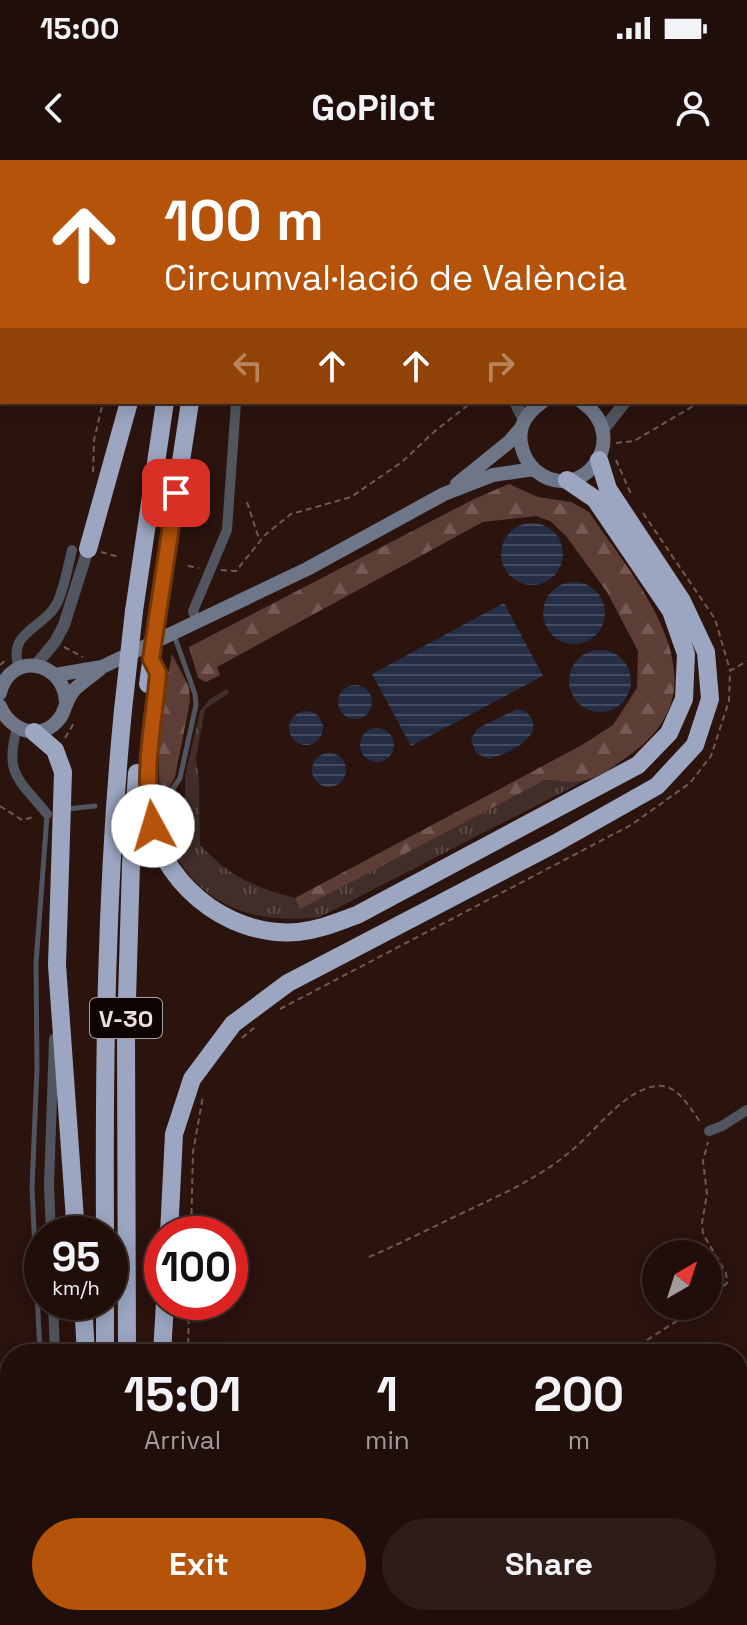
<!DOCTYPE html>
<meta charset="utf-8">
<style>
:root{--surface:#200e0a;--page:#2d1c18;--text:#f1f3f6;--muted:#a29c9c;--line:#3d2e2b;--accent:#b45309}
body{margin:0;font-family:"Space Grotesk",sans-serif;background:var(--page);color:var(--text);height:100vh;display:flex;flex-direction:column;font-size:30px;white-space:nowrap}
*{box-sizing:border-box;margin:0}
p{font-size:26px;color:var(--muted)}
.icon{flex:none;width:44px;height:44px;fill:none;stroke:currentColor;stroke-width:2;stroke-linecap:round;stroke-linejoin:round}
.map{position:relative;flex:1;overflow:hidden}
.sheet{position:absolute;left:0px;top:1184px;width:748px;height:282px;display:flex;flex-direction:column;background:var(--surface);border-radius:32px 32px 0 0;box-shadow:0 4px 20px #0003,0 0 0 2px var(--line)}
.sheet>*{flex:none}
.hud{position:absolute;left:0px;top:0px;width:748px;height:244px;box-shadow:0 4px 20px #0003,0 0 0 2px var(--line);background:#b45309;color:#fff;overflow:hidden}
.needle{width:52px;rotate:39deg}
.tools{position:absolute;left:642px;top:1080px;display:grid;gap:16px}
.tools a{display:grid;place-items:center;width:80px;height:80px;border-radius:50%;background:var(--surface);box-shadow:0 4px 20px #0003,0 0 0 2px var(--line);font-size:40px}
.speed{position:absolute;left:24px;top:1056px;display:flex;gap:16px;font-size:40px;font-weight:700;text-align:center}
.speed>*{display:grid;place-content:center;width:104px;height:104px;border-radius:50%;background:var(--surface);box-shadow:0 4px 20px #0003,0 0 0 2px var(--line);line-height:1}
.speed small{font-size:20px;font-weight:400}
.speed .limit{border:12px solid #d22;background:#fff;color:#111}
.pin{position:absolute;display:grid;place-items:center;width:68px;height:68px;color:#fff;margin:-34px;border-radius:16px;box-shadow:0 4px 12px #0006}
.me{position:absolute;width:88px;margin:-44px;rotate:354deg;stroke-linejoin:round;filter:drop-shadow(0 0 6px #0008)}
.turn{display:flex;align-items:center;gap:28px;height:168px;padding:0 32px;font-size:36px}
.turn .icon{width:104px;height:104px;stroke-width:2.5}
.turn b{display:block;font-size:56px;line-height:68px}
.lanes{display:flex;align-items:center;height:76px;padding:0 32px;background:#0003;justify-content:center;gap:40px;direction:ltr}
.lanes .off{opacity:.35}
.eta{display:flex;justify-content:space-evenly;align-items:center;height:136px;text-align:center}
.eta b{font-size:48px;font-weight:800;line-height:56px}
.primary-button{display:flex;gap:16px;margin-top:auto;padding:16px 32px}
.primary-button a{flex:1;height:92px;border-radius:48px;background:var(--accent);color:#fff;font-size:32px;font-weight:800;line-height:92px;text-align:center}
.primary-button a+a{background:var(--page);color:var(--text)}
.status{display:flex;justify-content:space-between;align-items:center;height:56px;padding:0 40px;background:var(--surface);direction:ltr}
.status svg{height:22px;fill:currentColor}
header{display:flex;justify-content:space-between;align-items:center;height:104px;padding:0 32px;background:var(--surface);font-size:36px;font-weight:800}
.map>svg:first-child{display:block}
.grass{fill:url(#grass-tufts)}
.forest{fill:url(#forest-firs)}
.water{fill:url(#water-rules)}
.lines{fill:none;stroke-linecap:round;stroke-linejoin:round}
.path{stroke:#705a55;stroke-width:2;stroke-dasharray:6 4;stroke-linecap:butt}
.service{stroke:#51555f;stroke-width:5}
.minor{stroke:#51555f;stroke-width:10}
.tertiary{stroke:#51555f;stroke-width:12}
.secondary{stroke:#6f7687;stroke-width:14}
.motorway{stroke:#9ca6c1;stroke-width:18}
.motorway-bridge{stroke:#9ca6c1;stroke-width:18}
.route-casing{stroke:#753606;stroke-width:20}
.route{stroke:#b45309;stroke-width:14}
.labels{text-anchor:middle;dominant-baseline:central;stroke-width:8;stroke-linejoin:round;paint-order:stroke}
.shield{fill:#0c0403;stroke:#ab9d9a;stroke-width:2}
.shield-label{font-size:24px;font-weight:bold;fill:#efdeda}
</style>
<div class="status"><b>15:00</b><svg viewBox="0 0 49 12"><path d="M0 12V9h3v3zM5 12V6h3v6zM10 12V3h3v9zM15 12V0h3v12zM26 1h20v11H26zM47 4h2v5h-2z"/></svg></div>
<header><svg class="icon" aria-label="back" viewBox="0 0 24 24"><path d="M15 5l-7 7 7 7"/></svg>GoPilot<svg class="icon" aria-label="person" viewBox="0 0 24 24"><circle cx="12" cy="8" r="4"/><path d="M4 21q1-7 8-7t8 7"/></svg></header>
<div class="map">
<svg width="747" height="1465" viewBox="0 0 747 1465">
<defs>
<pattern id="grass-tufts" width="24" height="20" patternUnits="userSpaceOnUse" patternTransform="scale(2)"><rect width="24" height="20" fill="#412d29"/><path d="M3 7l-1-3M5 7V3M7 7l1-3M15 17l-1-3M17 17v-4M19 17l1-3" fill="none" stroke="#5d4b47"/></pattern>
<pattern id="forest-firs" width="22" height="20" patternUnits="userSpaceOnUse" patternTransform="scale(2)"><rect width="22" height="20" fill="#5d3e37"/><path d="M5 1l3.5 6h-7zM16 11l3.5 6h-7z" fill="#755953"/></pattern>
<pattern id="water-rules" width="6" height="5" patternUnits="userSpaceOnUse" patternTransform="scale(2)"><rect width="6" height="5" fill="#262e46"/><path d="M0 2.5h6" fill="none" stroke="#464c60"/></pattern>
</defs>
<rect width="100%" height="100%" fill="#2b130e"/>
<path class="grass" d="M227,529l2,4 -24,16 -9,49 3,22 1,65c32,33 52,41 95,53l6,10 244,-128 39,1 -264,136c-86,11 -147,-28 -162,-115l27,10v-36l15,-65 10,-12z"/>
<path class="forest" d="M509,324l29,13 33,5 18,10c43,65 136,165 51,235 -16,12 -38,31 -58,34 -11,2 -25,-1 -37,-1l-245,129 -5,-11 287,-153 31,-20 24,-37 1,-37 -31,-59 -41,-56 -16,-15 -14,-5 -53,6 -266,145 3,8 -14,7 -8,-4 -9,-31 285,-148z
M172,494l17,33 1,14 -15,76 -5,9 -10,7c-4,-45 3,-94 12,-139z"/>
<path class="water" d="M501 394a31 31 0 1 1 62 0a31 31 0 1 1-62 0Z
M543 453a31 31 0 1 1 62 0a31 31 0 1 1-62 0Z
M504,443l39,73 -132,70 -39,-72z
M569 521a31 31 0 1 1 62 0a31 31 0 1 1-62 0Z
M338 542a17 17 0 1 1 34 0a17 17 0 1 1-34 0Z
M517,549c7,2 12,3 15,11 8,21 -28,34 -43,39l-13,-6 -5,-14 7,-11z
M289 568a17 17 0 1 1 34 0a17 17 0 1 1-34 0Z
M360 585a17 17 0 1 1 34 0a17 17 0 1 1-34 0Z
M312 610a17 17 0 1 1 34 0a17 17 0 1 1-34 0Z"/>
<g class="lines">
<path class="path" d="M377,0l1,2
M30,2v-2
M157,2v-2
M701,2l4,-2
M616,283l18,-2 66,-39
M616,300l15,34
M93,312l1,-32 9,-38
M247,342l12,37
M643,353l72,106 15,51
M101,392l18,5
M188,406l11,2
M221,410l15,1 29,-36 26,-21 60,-17 51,-35 33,-31 37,-29
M64,487l19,10
M0,505l6,-5
M65,578l9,-15
M0,646l22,14 12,-3
M280,849l351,-184 59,-42 21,-27 18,-55 1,-30 17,-10
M242,878l13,-11
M191,1074l2,-82 10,-56
M369,1097c28,-12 56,-26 83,-39 45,-22 89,-39 127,-74 22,-20 46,-53 77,-58 22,-3 34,23 45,37
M708,1139l19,-16 -1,-10 -23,-39 -1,-11 5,-29 -4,-33 5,-19
M647,1180l53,-34
M188,1194l1,-52
M478,1456l7,9
M182,1465l1,-9"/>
<path class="service" d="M159,638l11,-5 10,-15 16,-73 -1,-11 -21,-59
M67,649l28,-3
M40,1194l-8,-166 5,-120 -1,-105 11,-147
M50,1456v9"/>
<path class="minor" d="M263,2v-2
M197,462l-4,-11 34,-81 9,-128
M19,508c-13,-38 27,-39 39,-67 7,-16 10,-35 14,-51
M17,568c-13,47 2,51 30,86
M709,971l13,-5 25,-16
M51,1074l-2,-49 5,-146
M53,1142l2,52
M65,1456l1,9"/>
<path class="tertiary" d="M356,0l1,2
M746,167h1
M515,242l9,18
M603,270l22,-28
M35,506l20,-24 9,-17 24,-76"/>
<path class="secondary" d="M542,242c-15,11 -24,23 -21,42 2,11 7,20 15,27 45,36 98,-33 46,-69
M457,324l52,-42 13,-15
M55,515l47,-8 205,-98 137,-75 49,-19 41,-6
M0,533c10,-42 64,-33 66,9
M0,546c10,25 41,37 60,12 6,-9 6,-19 14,-28 7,-7 17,-14 25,-20"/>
<path class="motorway" d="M187,2v-2
M200,2v-2
M225,2v-2
M88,389l41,-147
M160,439l30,-197
M134,451l31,-209
M154,504l4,9c-4,44 -14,91 -10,134 8,72 77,131 150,125 21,-2 39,-10 59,-17l281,-150 31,-32 15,-34 2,-45 -15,-43 -76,-112 -28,-19
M34,572l21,18 8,22 -6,193 19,269
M105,1074c-1,-175 1,-349 18,-524
M169,1074l5,-100 18,-55 41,-55 55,-41 268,-140 101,-57 38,-41 15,-46 -4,-47 -24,-51 -74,-112 -9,-29
M83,1142l3,52
M105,1142v52
M127,1194l-1,-321 5,-169 6,-91
M162,1194l3,-52
M103,1456l1,9
M128,1456v9
M148,1465l1,-9"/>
<path class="motorway-bridge" d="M148,524l12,-85
M123,550l11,-99"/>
</g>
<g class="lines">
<g class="route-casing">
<path id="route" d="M153,666c-12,-49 1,-103 5,-153l-7,-14 25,-166"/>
</g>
<use href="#route" class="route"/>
</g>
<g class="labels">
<rect class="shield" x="90" y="838" width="72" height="40" rx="6"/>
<g class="shield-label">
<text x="126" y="858">V-30</text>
</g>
</g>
</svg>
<div class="tools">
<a><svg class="needle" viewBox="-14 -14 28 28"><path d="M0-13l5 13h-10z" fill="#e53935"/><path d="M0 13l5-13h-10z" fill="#a29c9c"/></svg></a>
</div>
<div class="speed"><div>95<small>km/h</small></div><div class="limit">100</div></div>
<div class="pin" style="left:176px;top:333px;background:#d93025"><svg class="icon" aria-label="arrive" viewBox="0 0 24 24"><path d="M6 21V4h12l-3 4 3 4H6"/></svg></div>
<svg class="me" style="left:153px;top:666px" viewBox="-20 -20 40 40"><circle r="19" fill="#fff"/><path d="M0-13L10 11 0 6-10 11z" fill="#b45309"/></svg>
<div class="hud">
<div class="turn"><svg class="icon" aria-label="ahead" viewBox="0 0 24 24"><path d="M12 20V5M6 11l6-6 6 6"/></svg><div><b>100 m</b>Circumval·lació de València</div></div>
<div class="lanes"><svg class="icon off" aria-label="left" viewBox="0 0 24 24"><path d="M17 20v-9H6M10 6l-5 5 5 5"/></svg><svg class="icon" aria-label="ahead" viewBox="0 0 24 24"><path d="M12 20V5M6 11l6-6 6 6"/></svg><svg class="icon" aria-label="ahead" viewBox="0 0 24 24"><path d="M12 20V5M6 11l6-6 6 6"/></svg><svg class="icon off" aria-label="right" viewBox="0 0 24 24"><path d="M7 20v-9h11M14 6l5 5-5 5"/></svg></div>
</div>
<section class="sheet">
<div class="eta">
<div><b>15:01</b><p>Arrival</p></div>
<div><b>1</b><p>min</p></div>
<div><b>200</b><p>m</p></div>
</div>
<div class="primary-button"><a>Exit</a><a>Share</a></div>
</section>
</div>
